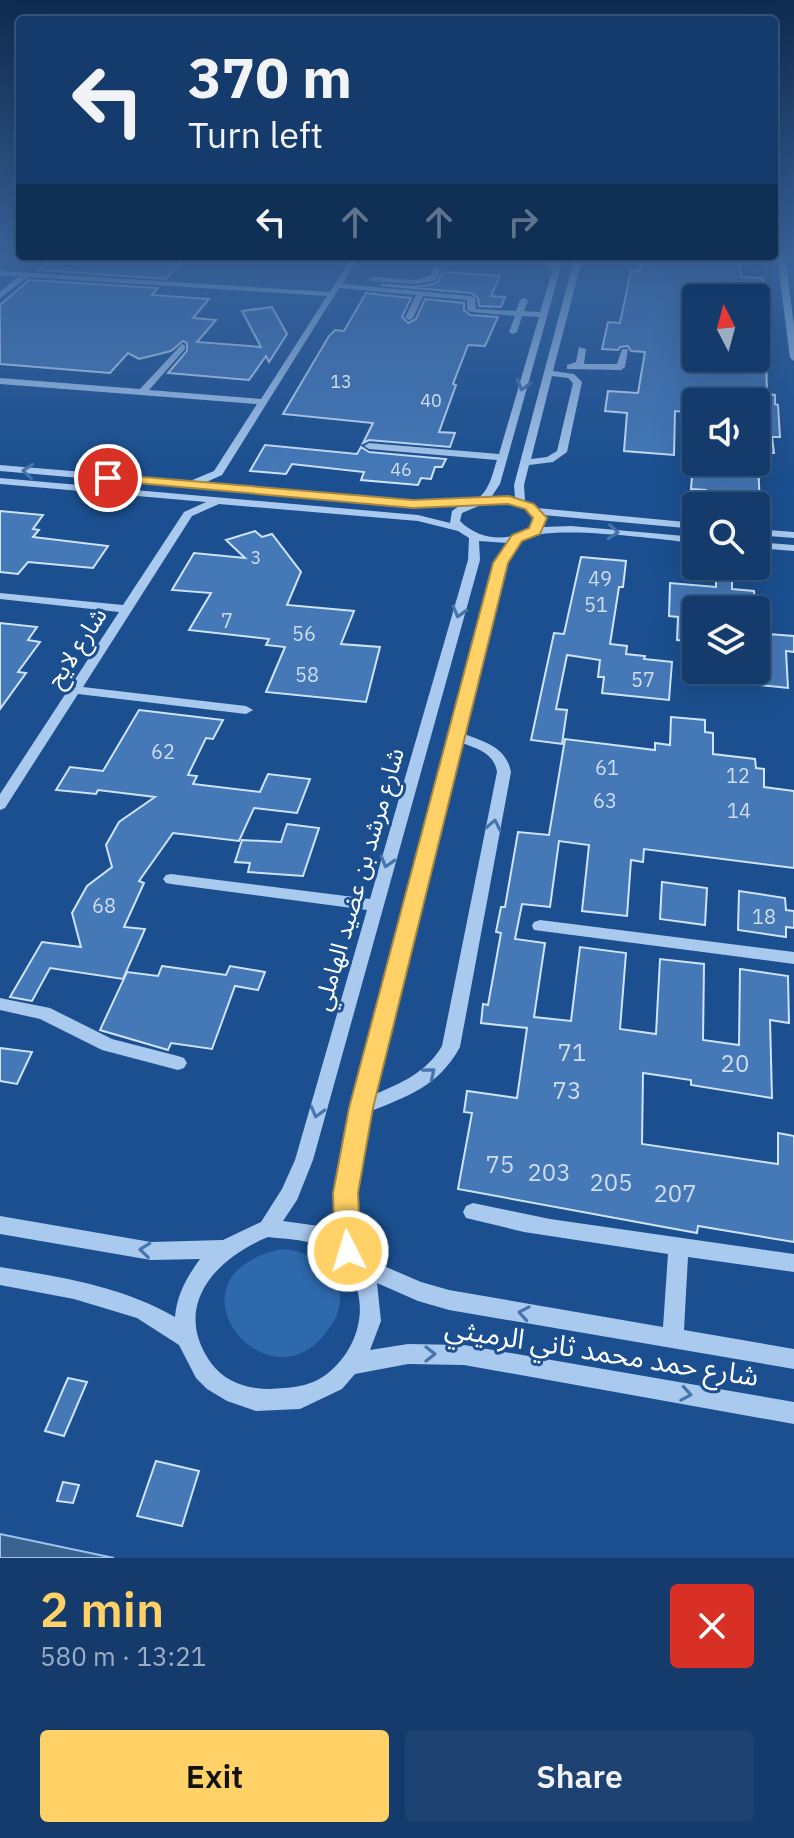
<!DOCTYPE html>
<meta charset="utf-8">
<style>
:root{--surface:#143b6b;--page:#1d4271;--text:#f1f3f6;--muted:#9dadc1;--line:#33557e;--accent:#ffd166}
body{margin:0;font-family:"IBM Plex Sans","Noto Sans Arabic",sans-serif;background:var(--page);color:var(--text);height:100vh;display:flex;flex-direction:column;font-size:30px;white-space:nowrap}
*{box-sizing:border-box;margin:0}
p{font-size:26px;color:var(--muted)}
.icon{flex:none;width:44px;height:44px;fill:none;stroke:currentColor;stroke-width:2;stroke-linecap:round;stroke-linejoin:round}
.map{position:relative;height:1558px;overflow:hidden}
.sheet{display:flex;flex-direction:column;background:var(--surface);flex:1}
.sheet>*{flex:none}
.hud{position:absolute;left:16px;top:16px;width:762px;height:244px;border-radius:8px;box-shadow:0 8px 32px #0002,0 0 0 2px var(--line);background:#143b6b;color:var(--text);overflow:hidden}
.needle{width:52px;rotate:354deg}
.fabs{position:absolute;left:682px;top:284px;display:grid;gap:16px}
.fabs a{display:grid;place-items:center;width:88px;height:88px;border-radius:8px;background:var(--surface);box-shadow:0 8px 32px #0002,0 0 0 2px var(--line);font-size:40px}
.pin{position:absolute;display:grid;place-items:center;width:68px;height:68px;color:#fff;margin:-34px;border:4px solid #fff;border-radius:50%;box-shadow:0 2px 8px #0007}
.me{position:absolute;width:88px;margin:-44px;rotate:355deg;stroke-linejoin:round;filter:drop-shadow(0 0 6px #0008)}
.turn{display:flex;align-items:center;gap:28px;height:168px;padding:0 40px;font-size:36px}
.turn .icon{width:104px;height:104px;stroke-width:2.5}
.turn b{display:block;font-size:56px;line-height:68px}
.lanes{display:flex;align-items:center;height:76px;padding:0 40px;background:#0003;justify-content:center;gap:40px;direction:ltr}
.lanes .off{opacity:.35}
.round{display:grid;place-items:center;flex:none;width:84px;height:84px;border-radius:8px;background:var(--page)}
.headline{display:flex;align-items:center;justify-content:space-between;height:136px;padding:0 40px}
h1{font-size:48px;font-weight:600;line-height:60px;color:var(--accent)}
.cta{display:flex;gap:16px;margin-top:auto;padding:16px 40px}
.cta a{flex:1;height:92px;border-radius:8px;background:var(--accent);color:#111;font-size:32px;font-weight:600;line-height:92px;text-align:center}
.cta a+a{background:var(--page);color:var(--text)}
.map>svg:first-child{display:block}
.green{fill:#2e69ad}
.water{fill:#3c6290;stroke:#9cc4f0;stroke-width:2}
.building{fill:#4478b7;stroke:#cfe3fa;stroke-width:2}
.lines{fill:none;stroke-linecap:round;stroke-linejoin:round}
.minor{fill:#a9c9ee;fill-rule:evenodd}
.oneway{stroke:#4674ac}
.route{fill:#ffd166;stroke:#a68842;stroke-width:2}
.labels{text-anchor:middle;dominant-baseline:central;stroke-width:6;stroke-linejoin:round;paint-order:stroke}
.far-number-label{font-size:18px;fill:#d0dded}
.number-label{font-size:20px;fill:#d0dded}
.street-label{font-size:24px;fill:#fff;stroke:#1b4f8f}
.near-number-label{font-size:24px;fill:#d0dded}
.near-street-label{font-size:28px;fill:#fff;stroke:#1b4f8f}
</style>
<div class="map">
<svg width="794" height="1558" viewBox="0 0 794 1558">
<rect width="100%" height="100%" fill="#1b4f8f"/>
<path class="green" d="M282,1249c38,2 75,35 50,75 -59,97 -179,-48 -50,-75z"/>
<path class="water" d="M0,1534l114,24h-114z"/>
<path class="building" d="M54,256l80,1 52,-1 -20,23 -128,-9z
M654,256h47v3l32,2v3h7l1,13 22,1v17l-36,-2v5h-31v60h70l1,36 8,1v9l3,1 2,32h-8l2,16 -18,-1v-50h-60v11l-21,-2 -1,44 -50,-4 3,-38 -22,-2 3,-20 30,2 7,-41 -14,-1 -3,-5 -8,1 -2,3 -16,-1 6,-27 12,1 11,-52h9l1,-7h9l-1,-5h5z
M443,272l57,4 -9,20 14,1 -4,10 -22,-1 -1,-8 -7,-5 -90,-8 35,2 21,-4z
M29,280l129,8 -6,7 57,4 -16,19 23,2 -19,22 64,5 -19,-36 30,-4 15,27 -18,28 -3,-6 -17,24 -81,-7 19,-22v-8l-4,-2 -12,10 -32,8 -11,-6 -18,20 -110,-9v-59z
M366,293l45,5 -9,19 6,6 8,-4 9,-20 39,4v7l6,5 28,2 -13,29 -17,-1 -15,39 3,1 -17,47 16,1 -5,14 -81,-7 -6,3 10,-20 -90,-9 46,-78 6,-6 9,1z
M265,445l92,9 4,-7 8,5 77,7 -4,8h-7l-4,12 -10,-1 -3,7 -57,-5 3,-8 -72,-8 -6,10 -36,-3z
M693,462h65l2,44 -37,-4v-3l-17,-2v-7l-15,-1z
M0,511l43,4 -10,14 6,1 -6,7 75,9 -15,22 -65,-6 -10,12 -18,-2z
M255,531l7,6 10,-3 29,38 -14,33 67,6 -13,33 39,3 -14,55 -100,-10 19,-45 -19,-2 3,-6 -80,-9 22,-37 -39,-3 22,-37 51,5 -19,-18z
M581,557l45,4 -3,26h-4l-9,57 17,2 -1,8 19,2 -1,3 28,3 -3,38 -67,-7 2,-16h-6l2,-17 -33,-5 -11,54 11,1 -5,34 -31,-4 23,-107 10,1z
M716,566l16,2v21l22,2 1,19h-59v32l-19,-2 1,-23 -9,-1 1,-33 46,4z
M0,623l37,4 -9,13 12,2 -22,30 8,1 -26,36z
M756,633l38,3v16l-8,-1 2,37 -64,-7 1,-11h31z
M139,710l84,10 -10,19 -7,-1 -18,37 9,1 -4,8 67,8 8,-18 42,5 -13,34 -43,-5 -15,33 -66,-8 -34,48 5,2 -20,44 21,2 -22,50 -73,-11 -18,33 -22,-4 32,-55 39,5 -9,-34 15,-27 25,-19 -6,-22 13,-23 36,-25 -57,-7 -2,4 -40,-4 14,-23 33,4z
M671,717l34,3v12l8,1v21l42,5 1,9 8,1v18l30,4v77l-150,-19 -1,13 -12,-2 -4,56 -45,-5 7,-66 -30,-4 -9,66 -28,-3 -7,35 30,4 -11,74 37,4 9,-74 46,6 -6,76 36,5 4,-75 44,5 -1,76 36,5 1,-76 48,7 1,47 -19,-3 2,78 -81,-13v-5l-48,-7 -1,71 136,20v-31l16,3v106l-96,-16 -1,7 -239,-44 14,-76 -8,-1 3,-21 50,7 10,-70 -46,-5 2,-19 5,1 13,-72 -5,-1 5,-25h4l13,-75 31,3 16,-96 90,11v-7l15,2z
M287,824l32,4 -16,48 -55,-4 2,-9 -15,-1 7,-22 39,2z
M662,882l45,6 -2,37 -45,-6z
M739,891l46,7 1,12 8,1v17l-8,-1v10l-48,-7z
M162,966l64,9 4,-9 35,6 -7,18 -23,-4 -23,63 -41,-6 -3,7 -68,-20 27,-58 31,4z
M0,1048l32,4 -15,32 -17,-3z
M68,1378l19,4 -23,54 -19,-5z
M156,1461l43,10 -17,55 -45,-10z
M63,1482l16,3 -6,18 -16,-2z"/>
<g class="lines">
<path class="minor" d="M352,256h8l-18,28 129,12 4,2 1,11 40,2 4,-11 4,-2 4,2 -4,11 16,1 13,-43 -10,-7 -17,-6 23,2 5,5 2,-7h8l-64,228 -8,12 23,2 -1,-13 61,-229h8l-30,115 21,3 8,8 -15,70 -14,10 -24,3 -5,20 1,16 12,7 159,15v6l-153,-14 2,3 -1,9 27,-1 125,11v6c-34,-3 -153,-21 -176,-2 -5,5 -10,16 -13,22l-43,171c21,8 42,13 47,38l-51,275c-21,39 -52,49 -91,65l-13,81 2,56 5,8 58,25 28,8 214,37 5,-73 -144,-22 -58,-14 -3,-6 3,-6 7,-3 77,16 244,35v18l-106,-15 -4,73 110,19v20l-345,-59 -31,-9 -41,-18 4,38 -11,29 38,-6 56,1 330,57v22l-330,-59 -56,-1 -53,10 -13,15 -42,20 -44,2 -29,-10 -20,-12 -11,-11 -17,-33 -42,-27 -63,-19 -74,-14v-18c61,10 121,19 175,50 2,-23 12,-40 25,-58l-49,1 -151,-26v-18l151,26 72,-2 38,-18 21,-33 13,-29 72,-250 -196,-26 -5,-1 -3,-4 3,-4 5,-1 199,25 98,-339 1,-22 -11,-7 -40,-10 -199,-17 -27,12 -109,171 163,19 7,4 -7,4 -168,-20 -73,114 -5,2v-16l119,-182 -119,-13v-6l123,12 61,-93 22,-10 -206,-18v-6l418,37 32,8 2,-12 7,-5 -46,1 -413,-36v-6l190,16 24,-10 43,-67 -257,-20v-6l140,11 42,-45 3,1v4l-36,41 112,9 66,-103 -299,-19 -28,21v-6l19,-16 -19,-1v-4l330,21zM339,288l77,7 -11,23 4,2 4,-2 10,-22 44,4v10l4,2 44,4 -6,16 4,2 4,-2 5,-16 17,1 -40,137 -130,-11 -5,3 5,3 128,11c-5,15 -8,34 -24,41h-60l-209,-18 18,-8zM552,376l16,2 5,5 -16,68 -10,6 -16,2zM486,503c18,-1 46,-1 49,21 -22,19 -54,18 -75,-3l2,-8zM479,541l29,2 -13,20 -143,545 -16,85 2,43 -19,-10 -36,-5 14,-21 16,-40 167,-600zM462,743c16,6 32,10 35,29l-55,274c-15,26 -42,38 -69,49zM268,1237c15,2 35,2 48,8 56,24 57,92 11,129 -17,13 -37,14 -57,15 -23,0 -45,-7 -59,-26 -40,-57 4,-104 57,-126z
M777,256h8l9,70v35l-4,-3z
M434,266l7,2 -5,12 -20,4 -44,-3 -4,-2 4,-2 44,3 14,-4z
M579,347l7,2 -2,15h33l5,-15h6l-3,18 -4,3 -54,-1v-4l9,-3z
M756,529l38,3v6l-38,-3z
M756,542l38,3v6l-38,-3z
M540,920l254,32v12l-260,-34 -2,-4 2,-4z
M0,998l50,10 62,31 66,17 6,2 3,5 -3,5 -6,2 -76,-20 -62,-31 -40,-9z"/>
</g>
<defs><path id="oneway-chevron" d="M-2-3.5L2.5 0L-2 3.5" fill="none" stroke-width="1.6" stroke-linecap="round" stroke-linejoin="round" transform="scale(2)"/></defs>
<g class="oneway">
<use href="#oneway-chevron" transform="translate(523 385) rotate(106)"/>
<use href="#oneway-chevron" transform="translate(28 471) rotate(-175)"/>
<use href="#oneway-chevron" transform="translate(613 532) rotate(5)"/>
<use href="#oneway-chevron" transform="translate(459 612) rotate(106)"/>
<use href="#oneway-chevron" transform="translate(494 825) rotate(-79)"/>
<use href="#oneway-chevron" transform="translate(387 862) rotate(106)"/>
<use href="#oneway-chevron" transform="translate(430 1073) rotate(-39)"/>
<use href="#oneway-chevron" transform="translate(317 1112) rotate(105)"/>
<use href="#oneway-chevron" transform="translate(145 1250) rotate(-174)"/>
<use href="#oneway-chevron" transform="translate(524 1313) rotate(-170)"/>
<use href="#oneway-chevron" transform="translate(430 1354)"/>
<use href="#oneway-chevron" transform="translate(686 1394) rotate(10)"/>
</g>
<linearGradient id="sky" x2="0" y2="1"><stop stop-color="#0f2b4f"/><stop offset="0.54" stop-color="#39639b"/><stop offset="1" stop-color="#39639b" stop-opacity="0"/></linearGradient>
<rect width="794" height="474" fill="url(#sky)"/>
<path class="route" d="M108,474l305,26 96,-4 25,8 13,14 -7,16 -18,7 -14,22 -135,545 -15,85 3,58 -3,8 -10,3 -9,-3 -4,-8 -2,-58 16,-85 144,-545 19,-28 17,-7 4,-10 -8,-9 -17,-5 -95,4 -310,-28 -2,-2z"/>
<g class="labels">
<g class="far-number-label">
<text x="341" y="381">13</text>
<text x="431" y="400">40</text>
<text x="401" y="469">46</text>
<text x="256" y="557">3</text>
</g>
<g class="number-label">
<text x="600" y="578">49</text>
<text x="596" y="604">51</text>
<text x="227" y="620">7</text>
<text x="304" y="633">56</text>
<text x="307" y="674">58</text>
<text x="643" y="679">57</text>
<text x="163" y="751">62</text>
<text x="607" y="767">61</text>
<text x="738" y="775">12</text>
<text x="605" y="800">63</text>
<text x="739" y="810">14</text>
<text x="104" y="905">68</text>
<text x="764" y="916">18</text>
</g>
<g class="street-label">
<text transform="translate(76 647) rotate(-57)">شارع لايح</text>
<text transform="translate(358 879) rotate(-74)">شارع مرشد بن عضيد الهاملي</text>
</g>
<g class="near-number-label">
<text x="572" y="1052">71</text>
<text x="735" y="1063">20</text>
<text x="567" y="1090">73</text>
<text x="500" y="1164">75</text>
<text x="549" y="1172">203</text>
<text x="611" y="1182">205</text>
<text x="675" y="1193">207</text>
</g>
<g class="near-street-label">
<text transform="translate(602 1351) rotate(9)">شارع حمد محمد ثاني الرميثي</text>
</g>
</g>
</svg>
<div class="fabs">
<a><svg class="needle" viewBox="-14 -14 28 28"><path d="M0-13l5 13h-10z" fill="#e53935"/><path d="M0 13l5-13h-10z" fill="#9dadc1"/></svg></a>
<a><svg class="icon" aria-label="sound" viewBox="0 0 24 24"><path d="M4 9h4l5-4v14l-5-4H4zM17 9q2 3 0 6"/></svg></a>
<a><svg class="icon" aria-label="search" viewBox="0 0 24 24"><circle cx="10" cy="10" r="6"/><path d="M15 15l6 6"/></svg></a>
<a><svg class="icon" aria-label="layers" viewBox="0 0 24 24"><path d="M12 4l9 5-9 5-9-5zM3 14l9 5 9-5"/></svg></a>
</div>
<div class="pin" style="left:108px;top:478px;background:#d93025"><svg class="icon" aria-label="arrive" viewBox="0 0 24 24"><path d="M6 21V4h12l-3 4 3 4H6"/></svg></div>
<svg class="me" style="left:348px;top:1251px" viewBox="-20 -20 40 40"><circle r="17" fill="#ffd166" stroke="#fff" stroke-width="3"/><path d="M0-11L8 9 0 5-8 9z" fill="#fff"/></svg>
<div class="hud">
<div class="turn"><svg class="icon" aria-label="left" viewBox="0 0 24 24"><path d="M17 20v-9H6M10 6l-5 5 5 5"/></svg><div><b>370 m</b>Turn left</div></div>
<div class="lanes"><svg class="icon" aria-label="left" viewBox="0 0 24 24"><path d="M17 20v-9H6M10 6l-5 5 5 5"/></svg><svg class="icon off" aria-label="ahead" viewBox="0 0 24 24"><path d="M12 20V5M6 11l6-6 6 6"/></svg><svg class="icon off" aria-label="ahead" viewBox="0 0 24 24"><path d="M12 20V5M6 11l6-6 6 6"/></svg><svg class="icon off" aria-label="right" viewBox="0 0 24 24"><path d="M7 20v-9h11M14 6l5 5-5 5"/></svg></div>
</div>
</div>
<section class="sheet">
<div class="headline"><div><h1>2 min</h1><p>580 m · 13:21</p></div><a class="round" style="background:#d93025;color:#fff"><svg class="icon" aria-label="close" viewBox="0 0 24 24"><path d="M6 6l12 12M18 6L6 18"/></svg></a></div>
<div class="cta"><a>Exit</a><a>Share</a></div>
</section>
